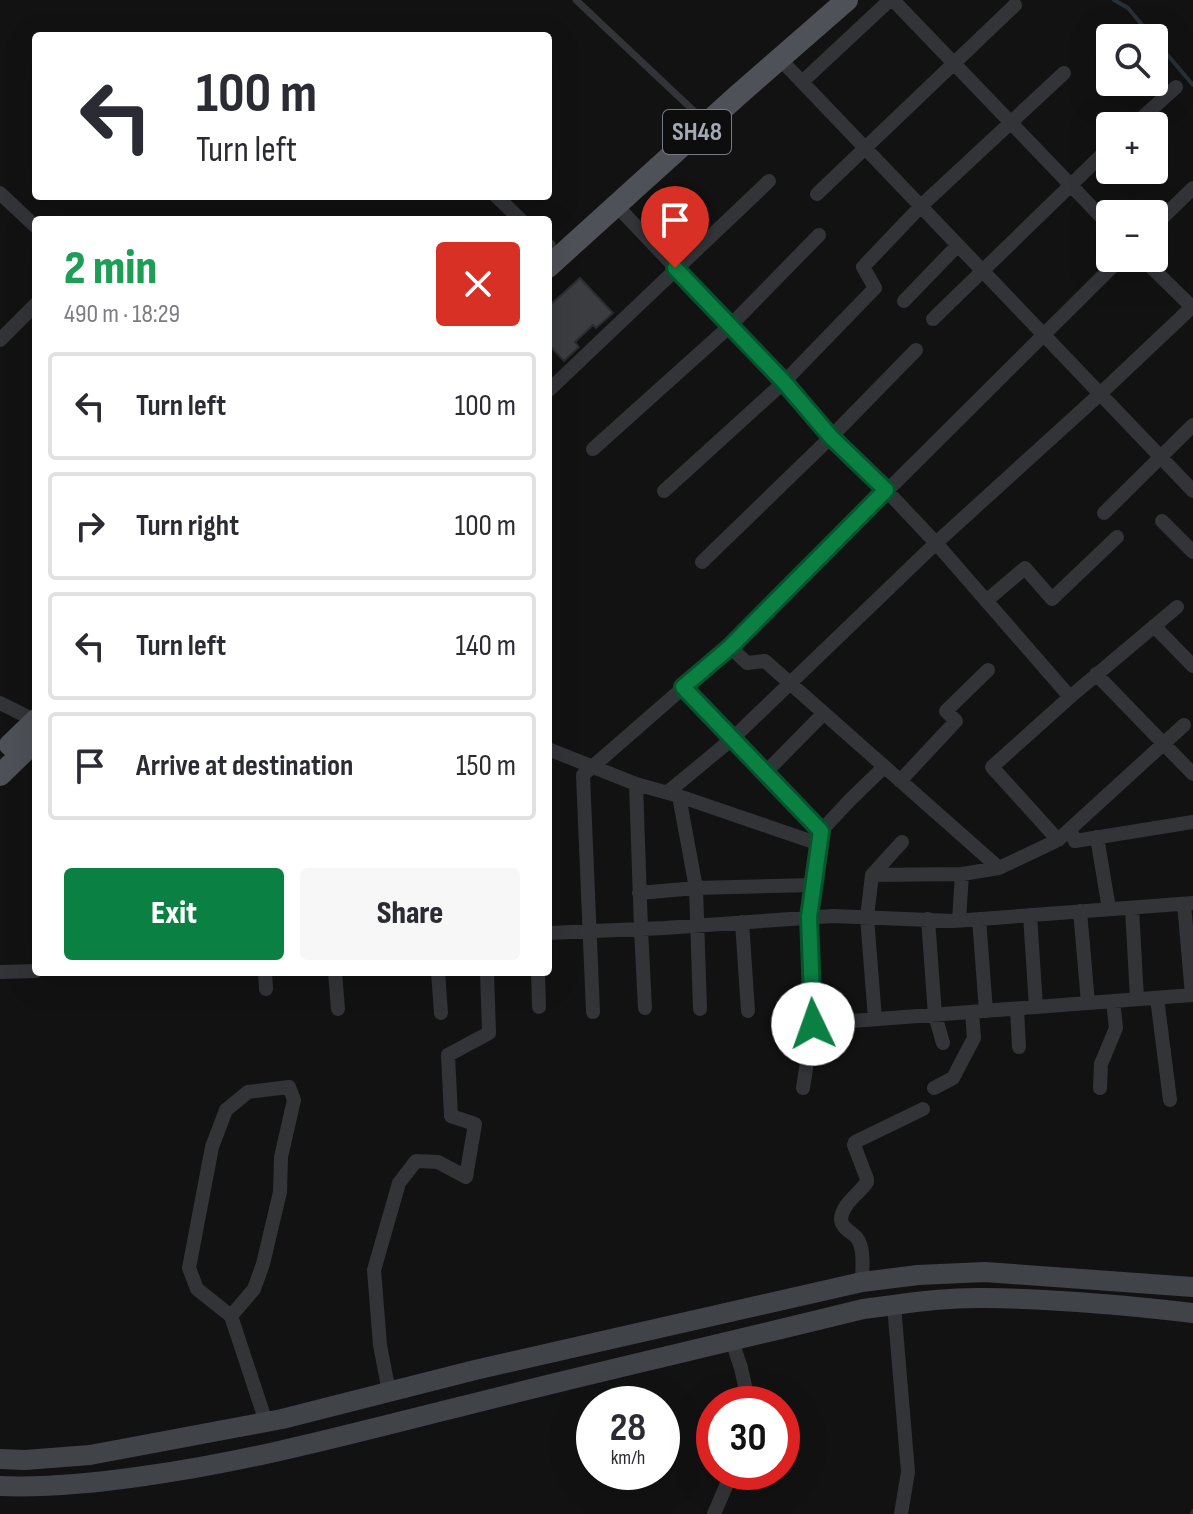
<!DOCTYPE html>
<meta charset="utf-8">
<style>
:root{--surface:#fff;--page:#f7f7f7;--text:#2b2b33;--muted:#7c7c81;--line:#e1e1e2;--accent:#0b8043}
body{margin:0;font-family:"Sofia Sans Condensed",sans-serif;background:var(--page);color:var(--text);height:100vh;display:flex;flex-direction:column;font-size:30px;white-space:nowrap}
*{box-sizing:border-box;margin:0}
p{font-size:26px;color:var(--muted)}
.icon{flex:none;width:44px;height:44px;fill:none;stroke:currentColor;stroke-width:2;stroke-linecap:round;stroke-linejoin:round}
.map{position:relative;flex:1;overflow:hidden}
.sheet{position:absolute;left:32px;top:216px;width:520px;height:760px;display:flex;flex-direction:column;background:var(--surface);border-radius:8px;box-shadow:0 8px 32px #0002}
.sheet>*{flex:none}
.hud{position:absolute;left:32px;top:32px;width:520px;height:168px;border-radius:8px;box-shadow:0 8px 32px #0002;background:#fff;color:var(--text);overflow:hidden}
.controls{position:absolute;left:1096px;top:24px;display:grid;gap:16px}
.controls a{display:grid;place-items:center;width:72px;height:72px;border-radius:8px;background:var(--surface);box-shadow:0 8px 32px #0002;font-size:40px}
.speed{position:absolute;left:576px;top:1386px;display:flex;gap:16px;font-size:40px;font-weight:700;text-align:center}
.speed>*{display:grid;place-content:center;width:104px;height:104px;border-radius:50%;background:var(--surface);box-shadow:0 8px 32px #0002;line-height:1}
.speed small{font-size:20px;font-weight:400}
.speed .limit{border:12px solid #d22;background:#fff;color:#111}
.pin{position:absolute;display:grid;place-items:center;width:68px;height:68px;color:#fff;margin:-82px -34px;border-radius:50% 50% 50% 0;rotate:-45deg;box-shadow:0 0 8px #0007}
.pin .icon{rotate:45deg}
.me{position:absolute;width:88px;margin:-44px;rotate:357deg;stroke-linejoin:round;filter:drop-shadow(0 0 6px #0008)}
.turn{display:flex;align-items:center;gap:28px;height:168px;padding:0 32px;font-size:36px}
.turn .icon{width:104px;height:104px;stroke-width:2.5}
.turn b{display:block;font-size:56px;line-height:68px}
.round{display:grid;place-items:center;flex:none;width:84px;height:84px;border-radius:8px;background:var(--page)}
.summary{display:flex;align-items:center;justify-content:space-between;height:136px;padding:0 32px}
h1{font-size:48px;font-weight:800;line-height:60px;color:#1e9e55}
.primary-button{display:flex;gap:16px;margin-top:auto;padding:16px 32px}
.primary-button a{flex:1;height:92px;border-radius:8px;background:var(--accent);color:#fff;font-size:32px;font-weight:800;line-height:92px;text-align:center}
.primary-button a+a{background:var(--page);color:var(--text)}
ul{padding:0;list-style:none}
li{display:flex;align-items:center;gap:24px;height:108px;margin:0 16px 12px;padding:0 16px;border:4px solid var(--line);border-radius:8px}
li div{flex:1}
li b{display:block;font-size:30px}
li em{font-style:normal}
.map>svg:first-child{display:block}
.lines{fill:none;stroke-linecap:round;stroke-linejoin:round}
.stream{stroke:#283137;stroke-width:4}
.building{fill:#3c3d40;stroke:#2b2c2f;stroke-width:2}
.lane{stroke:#333438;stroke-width:7}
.street{stroke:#333438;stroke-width:14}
.secondary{stroke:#404348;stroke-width:20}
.primary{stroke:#4e5157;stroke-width:22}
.route-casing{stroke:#07532c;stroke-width:20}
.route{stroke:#0b8043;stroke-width:14}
.labels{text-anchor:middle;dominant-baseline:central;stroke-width:6;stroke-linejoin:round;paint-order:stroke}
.shield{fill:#0d0d0e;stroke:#767a82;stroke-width:2}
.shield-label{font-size:26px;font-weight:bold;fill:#a3a9b4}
</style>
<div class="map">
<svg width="1193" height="1514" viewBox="0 0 1193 1514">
<rect width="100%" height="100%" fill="#121213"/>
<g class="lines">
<path class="stream" d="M1114,0l14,8 25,30
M1154,39l39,46
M1192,1514l1,-3"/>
</g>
<path class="building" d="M580,278l33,35 -17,15 -3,-3 -18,17 4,5 -15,14 -16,-17v-37z"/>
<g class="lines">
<path class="lane" d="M576,0l120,113"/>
<path class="street" d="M893,0l217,226
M780,59l413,432
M802,82l88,-82
M1133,126l43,-39
M0,193l36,34
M817,194l198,-189
M496,196l25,24
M616,205l168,177 47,55 55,53 50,53 134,154
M1154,226l39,-38
M548,245l1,1
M1142,258l51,50
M904,301l54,-56
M933,319l177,-172
M0,340l36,-36
M548,391l221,-210
M593,449l137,-123 89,-91
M664,491l120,-109 91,-94 -12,-21 58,-61 143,-133
M1104,513l89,-88
M1162,521l31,31
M702,562l129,-125 85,-87
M986,601l39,-33 27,31 65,-62
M1154,626l39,40
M730,647l17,16 18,-2 234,207
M1096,674l97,100
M683,687l138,144
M0,703l36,18
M548,749l88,35 43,12 140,48
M765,773l59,-60
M900,781l56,-60 -10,-10 42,-41
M636,784l5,145 4,79
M668,792l64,-53 204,-196 164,-149 93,-88
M679,796l17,92 4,121
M1070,829l5,12 118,-19
M1097,837l12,72
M1058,840l-66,-73 78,-70 107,-90
M872,875l90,-1 37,-6 59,-28 126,-115
M639,893l57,-5 116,-3
M1184,904l8,91
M1132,908l5,91
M1080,911l8,92
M1030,915l6,92
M928,919l7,96 8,28
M979,919l7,92
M959,920l3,-46
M742,922l6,89
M548,933l116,-5 169,-12 121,5 239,-18
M0,972l36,-1
M265,972l1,17
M335,972l3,37
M438,972l3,41
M538,972l1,35
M1157,998l13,102
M1017,1009l2,38
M593,1012l-10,-237 147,-128 391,-389
M875,1019l-8,-102 5,-42 30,-33
M813,1024l380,-29
M803,1088l10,-64 -4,-107 12,-86 29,-31 34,-33
M934,1088l19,-10 12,-23 9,-17 -2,-26
M1100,1088l1,-24 15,-36 -3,-27
M862,1282c0,-13 3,-33 -5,-44 -5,-6 -16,-10 -16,-19 1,-15 18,-25 26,-37v-3l-13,-34 1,-3 68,-33
M894,1305l14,167 -7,42
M231,1316l23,-27 9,-25 17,-72 1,-35 13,-57 -5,-13 -41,5 -22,18 -14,37 -23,121 8,21 34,27 35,106
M732,1341l9,27 8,36
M389,1392l-9,-47 -6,-75 25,-87 17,-22 22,1 28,15 9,-53 -24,-8 -3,-61 41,-22 -2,-61
M714,1514l18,-42"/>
<path class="secondary" d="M0,1459l25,1 65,-5 192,-36 193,-49 387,-88 56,-7 67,-3 208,15
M0,1486c49,2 96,-3 144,-10 109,-15 213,-44 319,-70 133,-34 267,-64 400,-97 40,-5 81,-12 122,-11 69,1 139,7 208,15"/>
<path class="primary" d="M548,267l189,-171 110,-96
M10,745l26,-25
M0,775l36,-35"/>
</g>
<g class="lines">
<g class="route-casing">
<path id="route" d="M675,268l109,114 47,55 55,53 -156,157 -47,40 138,144 -12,86 4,107"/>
</g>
<use href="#route" class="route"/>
</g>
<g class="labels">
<rect class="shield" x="663" y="110" width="68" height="44" rx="6"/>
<g class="shield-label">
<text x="697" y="132">SH48</text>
</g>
</g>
</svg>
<div class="controls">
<a><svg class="icon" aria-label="search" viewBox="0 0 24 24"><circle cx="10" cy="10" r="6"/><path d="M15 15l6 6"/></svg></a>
<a>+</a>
<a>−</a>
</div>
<div class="speed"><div>28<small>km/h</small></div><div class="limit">30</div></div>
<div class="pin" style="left:675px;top:268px;background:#d93025"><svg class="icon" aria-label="arrive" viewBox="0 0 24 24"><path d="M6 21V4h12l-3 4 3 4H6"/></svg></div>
<svg class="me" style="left:813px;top:1024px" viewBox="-20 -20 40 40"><circle r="19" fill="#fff"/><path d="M0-13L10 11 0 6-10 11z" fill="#0b8043"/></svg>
<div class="hud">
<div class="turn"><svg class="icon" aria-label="left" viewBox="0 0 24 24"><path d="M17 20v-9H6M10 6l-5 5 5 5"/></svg><div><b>100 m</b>Turn left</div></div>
</div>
<section class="sheet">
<div class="summary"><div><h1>2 min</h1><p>490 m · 18:29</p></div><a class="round" style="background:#d93025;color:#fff"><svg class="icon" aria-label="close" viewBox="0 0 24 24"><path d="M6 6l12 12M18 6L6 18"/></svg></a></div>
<ul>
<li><svg class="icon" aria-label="left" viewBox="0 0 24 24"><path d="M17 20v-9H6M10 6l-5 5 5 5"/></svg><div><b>Turn left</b></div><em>100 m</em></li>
<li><svg class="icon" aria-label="right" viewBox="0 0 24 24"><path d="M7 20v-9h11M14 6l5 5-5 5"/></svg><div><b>Turn right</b></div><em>100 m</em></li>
<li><svg class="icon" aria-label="left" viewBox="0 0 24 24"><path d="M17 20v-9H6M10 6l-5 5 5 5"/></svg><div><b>Turn left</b></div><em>140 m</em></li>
<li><svg class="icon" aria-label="arrive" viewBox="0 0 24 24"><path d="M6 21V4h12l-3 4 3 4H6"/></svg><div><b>Arrive at destination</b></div><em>150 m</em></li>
</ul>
<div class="primary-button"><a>Exit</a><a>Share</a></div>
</section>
</div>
